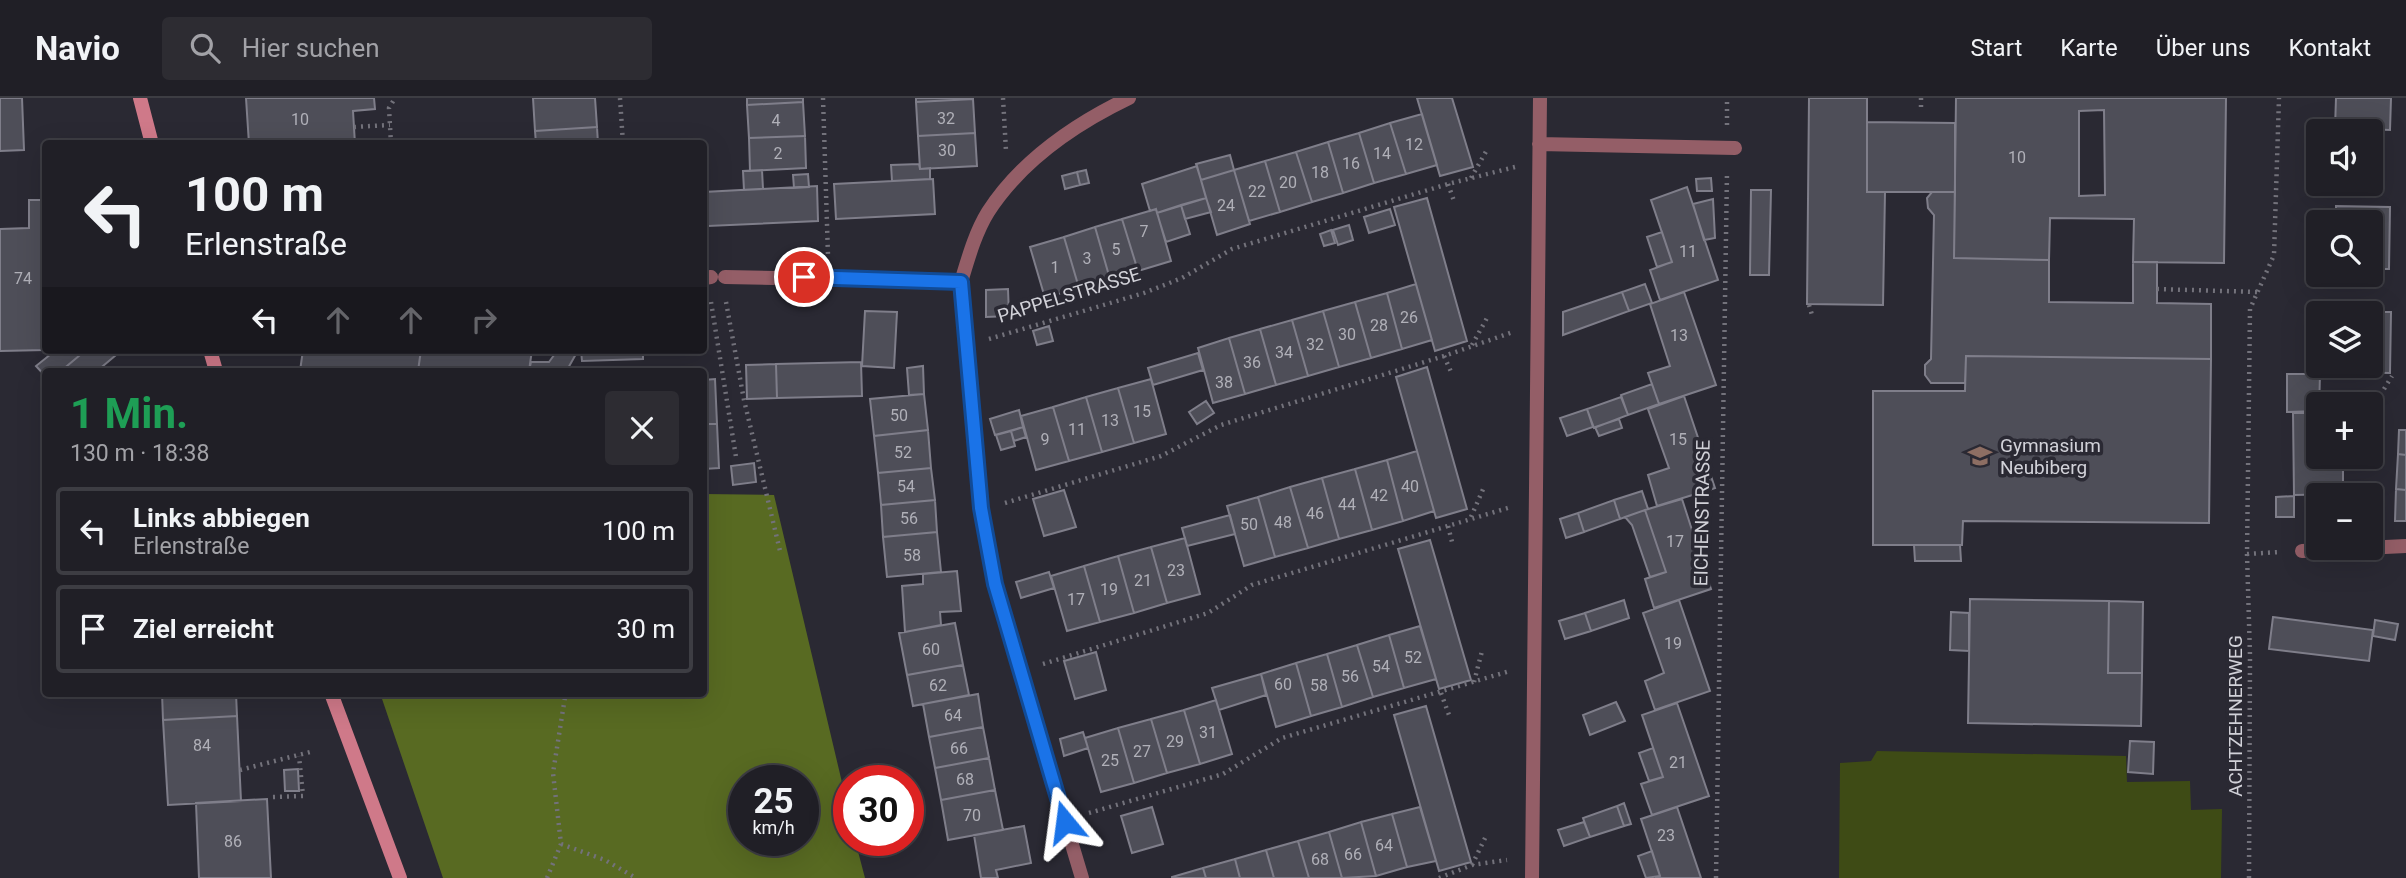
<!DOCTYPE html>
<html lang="de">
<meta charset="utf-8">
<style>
:root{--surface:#201f26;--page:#2d2c32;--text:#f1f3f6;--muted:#a2a2a7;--line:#3d3d43}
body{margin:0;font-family:Roboto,sans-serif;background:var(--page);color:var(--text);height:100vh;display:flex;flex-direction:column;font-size:26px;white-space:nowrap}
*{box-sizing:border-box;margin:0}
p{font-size:23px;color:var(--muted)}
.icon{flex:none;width:38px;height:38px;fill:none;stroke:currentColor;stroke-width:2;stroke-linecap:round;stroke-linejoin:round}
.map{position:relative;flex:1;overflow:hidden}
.panel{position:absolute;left:42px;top:270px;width:665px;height:329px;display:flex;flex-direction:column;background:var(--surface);border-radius:7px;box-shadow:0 7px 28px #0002,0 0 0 2px var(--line)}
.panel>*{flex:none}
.top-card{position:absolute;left:42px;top:42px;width:665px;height:214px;border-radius:7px;box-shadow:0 7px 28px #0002,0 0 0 2px var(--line);background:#201f26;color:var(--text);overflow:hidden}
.buttons{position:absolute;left:2306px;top:21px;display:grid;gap:14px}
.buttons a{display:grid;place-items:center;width:77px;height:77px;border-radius:7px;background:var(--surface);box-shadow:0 7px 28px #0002,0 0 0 2px var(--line);font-size:35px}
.speed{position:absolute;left:728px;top:667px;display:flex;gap:14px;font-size:35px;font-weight:700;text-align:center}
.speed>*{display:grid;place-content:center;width:91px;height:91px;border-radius:50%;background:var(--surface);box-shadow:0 7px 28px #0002,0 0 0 2px var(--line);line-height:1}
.speed small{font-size:18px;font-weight:400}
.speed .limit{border:10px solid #d22;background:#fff;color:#111}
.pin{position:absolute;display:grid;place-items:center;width:60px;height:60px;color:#fff;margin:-30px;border:4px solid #fff;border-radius:50%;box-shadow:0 2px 7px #0007}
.me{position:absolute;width:77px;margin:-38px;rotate:344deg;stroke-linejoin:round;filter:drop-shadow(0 0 5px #0008)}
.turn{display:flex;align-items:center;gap:24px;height:147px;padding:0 28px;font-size:32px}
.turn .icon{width:91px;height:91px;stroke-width:2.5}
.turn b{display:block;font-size:49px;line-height:60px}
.lanes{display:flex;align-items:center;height:66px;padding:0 28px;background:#0003;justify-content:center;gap:35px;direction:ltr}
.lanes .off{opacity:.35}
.round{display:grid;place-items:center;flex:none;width:74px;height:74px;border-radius:7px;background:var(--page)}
.overview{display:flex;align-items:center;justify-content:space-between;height:119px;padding:0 28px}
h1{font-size:42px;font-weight:700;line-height:52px;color:#1e9e55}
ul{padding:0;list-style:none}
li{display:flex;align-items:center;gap:21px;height:88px;margin:0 14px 10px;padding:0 14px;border:4px solid var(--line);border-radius:7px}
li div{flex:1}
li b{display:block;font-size:26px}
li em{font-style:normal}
header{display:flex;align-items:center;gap:42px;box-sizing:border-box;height:98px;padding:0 35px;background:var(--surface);border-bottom:2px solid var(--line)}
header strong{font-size:33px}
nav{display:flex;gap:38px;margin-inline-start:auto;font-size:24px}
.search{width:490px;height:63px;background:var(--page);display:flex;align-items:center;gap:18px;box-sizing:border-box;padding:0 24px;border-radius:7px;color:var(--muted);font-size:26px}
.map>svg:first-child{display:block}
.green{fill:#3e4b15}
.forest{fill:#586a22;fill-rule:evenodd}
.building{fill:#4e4e58;stroke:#7f7e8a;stroke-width:2;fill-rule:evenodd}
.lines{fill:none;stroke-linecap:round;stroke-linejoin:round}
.path{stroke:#73727b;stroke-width:4.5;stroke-dasharray:2 5;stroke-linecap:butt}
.minor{stroke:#945e67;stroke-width:14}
.secondary{stroke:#cf7989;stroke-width:14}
.route-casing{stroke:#114b97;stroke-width:18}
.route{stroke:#1a73e8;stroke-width:12}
.labels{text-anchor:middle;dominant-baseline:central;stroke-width:7;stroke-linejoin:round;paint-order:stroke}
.number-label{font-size:16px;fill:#b0b0b8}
.street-label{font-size:19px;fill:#d1d1d8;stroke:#2a2933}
.poi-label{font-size:19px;fill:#d1d1d8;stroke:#2a2933;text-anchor:start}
</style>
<header>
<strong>Navio</strong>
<div class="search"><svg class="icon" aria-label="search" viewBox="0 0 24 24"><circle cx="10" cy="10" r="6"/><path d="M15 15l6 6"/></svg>Hier suchen</div>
<nav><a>Start</a><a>Karte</a><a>Über uns</a><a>Kontakt</a></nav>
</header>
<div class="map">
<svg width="2406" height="780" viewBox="0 0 2406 780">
<rect width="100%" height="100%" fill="#2a2933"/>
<path class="green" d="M1877,653l249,5 1,26 63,-1 1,29 31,-1 -1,69h-382l1,-115 31,-2z"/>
<path class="forest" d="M704,396l70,1 75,317v28h6l10,38h-422l-63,-185h324zM803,682v60h-59v-60z"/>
<path class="building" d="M0,0h22l2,52 -24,1z
M246,0h128l1,11 -22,2 2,33h-106z
M533,0h62l2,29 -62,4z
M747,0h56v4l-56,3z
M916,0h57v1l-57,3z
M1417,0h35l21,69 -33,9z
M1809,0h58v94h18l-2,113 -76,-1z
M1956,0h270l-2,165 -91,-1 1,-43 -84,-1 -1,42 -95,-2zM2104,12l1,85 -26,1v-85z
M2336,0h55l-1,32 -55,-2z
M973,1l2,34 -57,3 -2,-34z
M803,4l2,34 -56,2 -2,-33z
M1422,16l15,51 -31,9 -16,-51z
M1867,24l88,1v69h-88z
M1390,25l16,51 -32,9 -15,-50z
M597,29l1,17h-62l-1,-13z
M975,35l2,33 -57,3 -2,-33z
M1359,35l15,50 -31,10 -15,-51z
M805,38l1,32 -56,3 -1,-33z
M1328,44l15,51 -31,9 -16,-50z
M1296,54l16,50 -32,10 -15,-51z
M1230,57l4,15 -33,10 -5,-16z
M1265,63l15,51 -31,9 -15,-51z
M919,66l1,5 10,-1v11l-38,2 -1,-16z
M1197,68l9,32 -49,15 -1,-4 -6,2 -8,-27z
M762,72l1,19 -19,1 -1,-19z
M1086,72l3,13 -9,2 -3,-13z
M1234,72l16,54 -33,11 -16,-55z
M1077,74l3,13 -15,4 -3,-13z
M808,76l1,13 -15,1 -1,-13z
M1711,80l1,13h-15l-1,-12z
M933,81l2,35 -99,5 -2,-35z
M817,88l1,35 -110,5 -4,-34z
M1687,89l31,93 -58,20 -10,-30 22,-8 -21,-62z
M1751,92h20l-2,85h-19z
M1932,94h23l-1,66 95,2v42l84,1v-41h24v41l54,1v55l-245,-3 -1,27h-34l-6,-8v-10l6,-6 3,-144 -6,-7 -1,-10z
M1206,100l5,14 -26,7 -4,-14z
M1427,100l40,143 -32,10 -41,-144z
M1713,101l2,39 -11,2 -11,-36z
M29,102h17l-1,150 -45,1v-122l29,-1z
M1181,107l9,29 -24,8 -9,-29z
M2336,108l54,1 -1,62h-18v-47h-35z
M1156,111l15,52 -33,10 -16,-52z
M1390,111l5,16 -26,8 -5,-16z
M1122,121l16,52 -28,8 -15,-52z
M1349,127l4,15 -15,5 -5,-15z
M1095,129l15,52 -31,9 -15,-51z
M1331,132l4,13 -11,3 -4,-12z
M1662,134l10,30 -15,5 -10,-30z
M1064,139l15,51 -34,10 -15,-51z
M1416,186l16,56 -30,9 -15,-56z
M1645,186l7,19 -23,8 -7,-19z
M1008,191l1,27 -23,1v-27z
M1622,194l7,19 -66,24v-23z
M1684,194l32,93 -57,19 -11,-31 22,-7 -20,-62z
M1387,195l15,56 -31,9 -16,-56z
M1355,204l16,56 -32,9 -16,-56z
M865,213l32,1 -3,56 -32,-2z
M1323,213l16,56 -31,9 -16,-56z
M2339,214h52l-1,61 -52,-1 1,-6h32v-53z
M1292,222l16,56 -32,9 -16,-56z
M1049,228l4,15 -16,4 -4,-14z
M1260,231l16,56 -31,9 -16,-56z
M1229,240l16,56 -32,9 -15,-55z
M56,252h30l-25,21h-15v6l-10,-11z
M86,252h36l-25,21h-36z
M303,252h118l-3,21h-118z
M421,252h111l-3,21h-111z
M581,252h62v9l-61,2z
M557,253l19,3 -9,16 -38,1 2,-9h18z
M1198,255l5,17 -50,15 -5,-17z
M1966,258l245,3 -2,164 -246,-2 -1,24h-89v-154h92z
M861,264l1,34 -85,2 -1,-34z
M776,266l1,34 -30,1 -1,-34z
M923,268l1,28 -15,1 -2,-27z
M1427,269l40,142 -31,9 -40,-141z
M2287,276h33l-1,37 -32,1z
M715,281l2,45h-13v-44z
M1151,281l15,55 -32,9 -16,-55z
M1652,286l7,20 -31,11 -7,-20z
M1118,290l16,55 -32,9 -16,-55z
M924,296l4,36 -54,6 -4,-37z
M1684,298l31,92 -58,18 -9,-31 21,-7 -21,-59z
M1086,299l16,55 -33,9 -16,-54z
M1621,299l7,18 -34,13 -7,-19z
M1206,303l8,12 -17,11 -8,-12z
M1053,309l16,54 -33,9 -15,-54z
M1587,311l6,18 -26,9 -7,-18z
M1019,312l4,17 -28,8 -5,-16z
M2293,315h26v44h32v7h-8v30l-49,1z
M42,316h4v91h-2z
M1619,321l3,9 -23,8 -4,-9z
M704,326h13l2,44 -15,1z
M1023,329l3,10 -12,4 -3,-10z
M928,332l3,38 -53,5 -4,-37z
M2399,332h7v25l-8,-1z
M1011,333l4,15 -14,4 -5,-15z
M1417,353l17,60 -31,10 -16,-61z
M2398,356l8,1v35l-10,-1z
M1387,362l16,61 -31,9 -17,-61z
M754,365l2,19 -23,3 -2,-19z
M931,370l4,32 -54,5 -3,-32z
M1355,371l17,61 -33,9 -17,-61z
M1322,380l17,61 -31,9 -18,-61z
M1290,389l18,61 -33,9 -17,-60z
M2396,391l10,1v31h-11z
M1064,392l12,37 -32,9 -11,-37z
M1642,393l6,18 -28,10 -6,-19z
M2294,398v21h-18v-20z
M1258,399l17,60 -31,9 -17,-60z
M1682,401l29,90 -57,19 -9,-29 21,-7 -21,-62z
M935,402l2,32 -54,5 -2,-32z
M1614,402l6,19 -36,13 -6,-19z
M1645,412l21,62 -16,5 -18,-52 -7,-8z
M1578,415l6,19 -18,6 -6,-19z
M1230,417l5,19 -48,12 -5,-18z
M937,434l4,40 -54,5 -4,-40z
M1185,440l15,56 -33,9 -16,-56z
M1430,442l41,140 -32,9 -41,-140z
M1914,447h46l1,16h-46z
M1151,449l16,56 -33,10 -16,-57z
M1118,458l16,57 -34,9 -16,-56z
M1084,468l16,56 -33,9 -16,-55z
M957,473l4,40 -21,1 1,13 -36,7 -3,-46 21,-2v-10z
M1049,474l5,16 -33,10 -5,-16z
M1970,501l139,2 -1,72h34l-1,53 -173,-3z
M1624,502l5,18 -38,13 -6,-18z
M1679,502l31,91 -55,19 -10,-29 19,-8 -21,-60z
M2109,503l34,1 -1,71h-34z
M1951,514l18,1v38l-19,-1z
M1585,515l6,18 -26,8 -6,-18z
M2273,519l100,13 -4,31 -100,-12z
M2375,522l23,4 -3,16 -22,-4z
M955,525l8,42 -56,10 -8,-42z
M1420,528l16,53 -32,9 -15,-53z
M1389,537l15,53 -31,9 -16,-52z
M1357,547l16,52 -31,10 -15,-53z
M1096,554l10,38 -31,9 -11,-38z
M1327,556l15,53 -31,9 -15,-53z
M1296,565l15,53 -35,11 -15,-53z
M963,567l6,30 -56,11 -6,-31z
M1261,576l5,21 -47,15 -7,-22z
M162,595h74l1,23 -74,4z
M978,596l5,33 -54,10 -6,-33z
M1216,602l16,54 -32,10 -16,-54z
M1616,604l9,19 -35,14 -7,-20z
M1677,605l32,93 -57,19 -11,-31 22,-7 -21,-62z
M1426,608l45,156 -32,9 -45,-156z
M1184,612l16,54 -33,9 -16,-54z
M237,618l4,85 -73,4 -5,-85z
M1151,621l16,54 -33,10 -16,-55z
M983,629l6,31 -54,10 -6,-31z
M1118,630l16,55 -33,9 -16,-54z
M1083,634l5,16 -24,8 -4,-17z
M2130,643l24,1 -1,32 -25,-2z
M1653,650l10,29 -14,4 -10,-28z
M989,660l6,32 -54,10 -6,-32z
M298,671l1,22h-14l-1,-21z
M995,692l8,40 -55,10 -7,-40z
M267,701l4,79h-72l-3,-75z
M1624,705l7,21 -7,2 -7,-20z
M1617,708l7,20 -34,11 -7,-19z
M1152,709l11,37 -31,9 -11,-37z
M1420,709l16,54 -29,6 -15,-53z
M1677,709l24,71h-46l5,-2 -19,-57z
M1392,716l15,53 -31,9 -15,-54z
M1361,724l15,54 -34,2 -13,-46z
M1584,724l6,15 -26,9 -6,-16z
M1024,728l7,37 -35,7 2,8h-17l-7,-43z
M1329,734l13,46h-33l-11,-37z
M1298,743l11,37h-35l-8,-28z
M1266,752l8,28h-34l-5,-19z
M1652,753l8,25 -14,2 -8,-22z
M1235,761l5,19h-34l-3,-10z
M1203,770l3,10h-34v-1z"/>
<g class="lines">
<path class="path" d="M620,0l3,46
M823,0l5,158
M1003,0l3,53
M1921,0v12
M1727,27v-27
M354,29l36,-2
M391,46l-2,-36 6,-10
M1471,80l17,-30
M1448,86l6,17
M2157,191l100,3
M711,204l25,155
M726,204l18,98 37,155
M1809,207l3,10
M989,241l155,-46 38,-15 50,-29 216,-65 67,-17
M1472,247l15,-27
M141,255l3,-3
M1444,258l8,18
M2373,309l19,-31
M1005,405l156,-47 60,-31 223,-69 69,-24
M1471,419l13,-30
M1448,428l4,16
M2247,456l33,-2
M1043,566l165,-51 44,-28 259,-78
M1474,584l8,-31
M1441,595l8,22
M240,672l70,-18
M273,699l30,-1 -4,-40
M1089,715l134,-39 59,-36 228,-67
M561,746l44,16 31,18
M1472,767l15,-31
M547,780l14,-34 -8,-71 12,-76 -2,-4
M1439,780l33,-13 35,-5
M1716,780l11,-706
M2249,780l1,-222 -3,-102 3,-245 24,-54 5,-157"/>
<path class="minor" d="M1539,46l196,4
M725,179l236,5
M704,180l7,-1
M2302,453l104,-5
M1082,780l-88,-294 -13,-76 -20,-226c7,-23 14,-49 27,-70 33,-51 87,-88 141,-114
M1532,780l8,-780"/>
<path class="secondary" d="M140,0l12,46
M210,252l6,21
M331,595l69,185"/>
</g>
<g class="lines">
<g class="route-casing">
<path id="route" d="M804,179l157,5 20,226 14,76 70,238"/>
</g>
<use href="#route" class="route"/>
</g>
<defs>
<g id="school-bare" transform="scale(1.89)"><path d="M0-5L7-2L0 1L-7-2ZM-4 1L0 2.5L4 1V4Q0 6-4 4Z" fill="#8d6e63" stroke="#2a2933" stroke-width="2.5" paint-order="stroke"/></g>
</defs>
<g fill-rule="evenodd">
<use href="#school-bare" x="1980" y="358"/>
</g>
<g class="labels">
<g class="number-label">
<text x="946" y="20">32</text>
<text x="300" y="21">10</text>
<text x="776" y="22">4</text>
<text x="1414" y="46">12</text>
<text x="947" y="52">30</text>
<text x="778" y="55">2</text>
<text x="1382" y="55">14</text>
<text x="2017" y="59">10</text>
<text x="1351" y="65">16</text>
<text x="1320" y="74">18</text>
<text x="1288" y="84">20</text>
<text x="1257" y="93">22</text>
<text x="1226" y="107">24</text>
<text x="1144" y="133">7</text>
<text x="1116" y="151">5</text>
<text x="1688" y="153">11</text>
<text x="1087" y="160">3</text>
<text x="1055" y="169">1</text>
<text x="23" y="180">74</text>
<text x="1409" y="219">26</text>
<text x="1379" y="227">28</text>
<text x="1347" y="236">30</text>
<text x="1679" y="237">13</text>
<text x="1315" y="246">32</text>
<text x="1284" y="254">34</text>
<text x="1252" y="264">36</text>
<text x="1224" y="284">38</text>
<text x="1142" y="313">15</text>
<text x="899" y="317">50</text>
<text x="1110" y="322">13</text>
<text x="1077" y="331">11</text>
<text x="1045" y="341">9</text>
<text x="1678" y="341">15</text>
<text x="903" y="354">52</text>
<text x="906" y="388">54</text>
<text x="1410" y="388">40</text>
<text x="1379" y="397">42</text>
<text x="1347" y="406">44</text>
<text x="1315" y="415">46</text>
<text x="909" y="420">56</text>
<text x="1283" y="424">48</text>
<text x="1249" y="426">50</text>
<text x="1675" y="443">17</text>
<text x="912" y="457">58</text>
<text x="1176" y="472">23</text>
<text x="1143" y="482">21</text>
<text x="1109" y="491">19</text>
<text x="1076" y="501">17</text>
<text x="1673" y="545">19</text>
<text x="931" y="551">60</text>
<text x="1413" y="559">52</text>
<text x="1381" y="568">54</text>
<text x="1350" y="578">56</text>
<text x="1283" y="586">60</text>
<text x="938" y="587">62</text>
<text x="1319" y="587">58</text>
<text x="953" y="617">64</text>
<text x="1208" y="634">31</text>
<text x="1175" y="643">29</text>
<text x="202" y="647">84</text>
<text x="959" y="650">66</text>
<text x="1142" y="653">27</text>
<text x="1110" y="662">25</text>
<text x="1678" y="664">21</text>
<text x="965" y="681">68</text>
<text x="972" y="717">70</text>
<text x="1666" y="737">23</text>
<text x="233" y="743">86</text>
<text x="1384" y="747">64</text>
<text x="1353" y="756">66</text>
<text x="1320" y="761">68</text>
</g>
<g class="street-label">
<text transform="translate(1069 197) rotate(-17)">PAPPELSTRASSE</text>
<text transform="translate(1702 415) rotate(-89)">EICHENSTRASSE</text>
<text transform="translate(2235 618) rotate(-90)">ACHTZEHNERWEG</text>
</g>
<g class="poi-label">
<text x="2000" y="347">Gymnasium<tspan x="2000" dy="22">Neubiberg</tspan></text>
</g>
</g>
</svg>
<div class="buttons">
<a><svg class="icon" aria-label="sound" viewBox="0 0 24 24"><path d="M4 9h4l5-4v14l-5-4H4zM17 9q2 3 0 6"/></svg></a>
<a><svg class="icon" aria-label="search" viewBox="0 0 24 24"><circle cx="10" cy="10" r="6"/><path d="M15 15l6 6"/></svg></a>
<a><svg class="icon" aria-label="layers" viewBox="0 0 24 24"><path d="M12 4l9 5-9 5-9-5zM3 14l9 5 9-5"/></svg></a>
<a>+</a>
<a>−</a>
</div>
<div class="speed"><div>25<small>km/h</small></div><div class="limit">30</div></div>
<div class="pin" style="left:804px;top:179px;background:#d93025"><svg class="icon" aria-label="arrive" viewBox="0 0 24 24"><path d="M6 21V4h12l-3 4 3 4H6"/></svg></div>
<svg class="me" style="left:1065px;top:724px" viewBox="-20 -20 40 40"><path d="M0-17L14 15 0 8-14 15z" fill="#1a73e8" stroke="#fff" stroke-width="4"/></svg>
<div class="top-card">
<div class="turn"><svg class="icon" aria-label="left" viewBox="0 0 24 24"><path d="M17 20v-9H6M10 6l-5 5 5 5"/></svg><div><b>100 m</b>Erlenstraße</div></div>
<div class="lanes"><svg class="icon" aria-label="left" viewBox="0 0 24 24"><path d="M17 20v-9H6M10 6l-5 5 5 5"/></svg><svg class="icon off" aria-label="ahead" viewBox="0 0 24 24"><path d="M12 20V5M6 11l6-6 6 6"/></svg><svg class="icon off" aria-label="ahead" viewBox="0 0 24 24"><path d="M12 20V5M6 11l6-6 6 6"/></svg><svg class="icon off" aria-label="right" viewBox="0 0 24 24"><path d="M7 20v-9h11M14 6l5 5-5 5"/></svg></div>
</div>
<section class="panel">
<div class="overview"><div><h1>1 Min.</h1><p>130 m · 18:38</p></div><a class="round"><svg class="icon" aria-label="close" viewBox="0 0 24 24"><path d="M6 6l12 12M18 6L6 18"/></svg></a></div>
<ul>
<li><svg class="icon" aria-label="left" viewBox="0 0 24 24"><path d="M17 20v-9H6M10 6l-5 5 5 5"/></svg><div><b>Links abbiegen</b><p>Erlenstraße</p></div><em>100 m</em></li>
<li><svg class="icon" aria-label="arrive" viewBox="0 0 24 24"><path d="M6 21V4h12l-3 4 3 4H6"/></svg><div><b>Ziel erreicht</b></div><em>30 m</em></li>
</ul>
</section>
</div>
